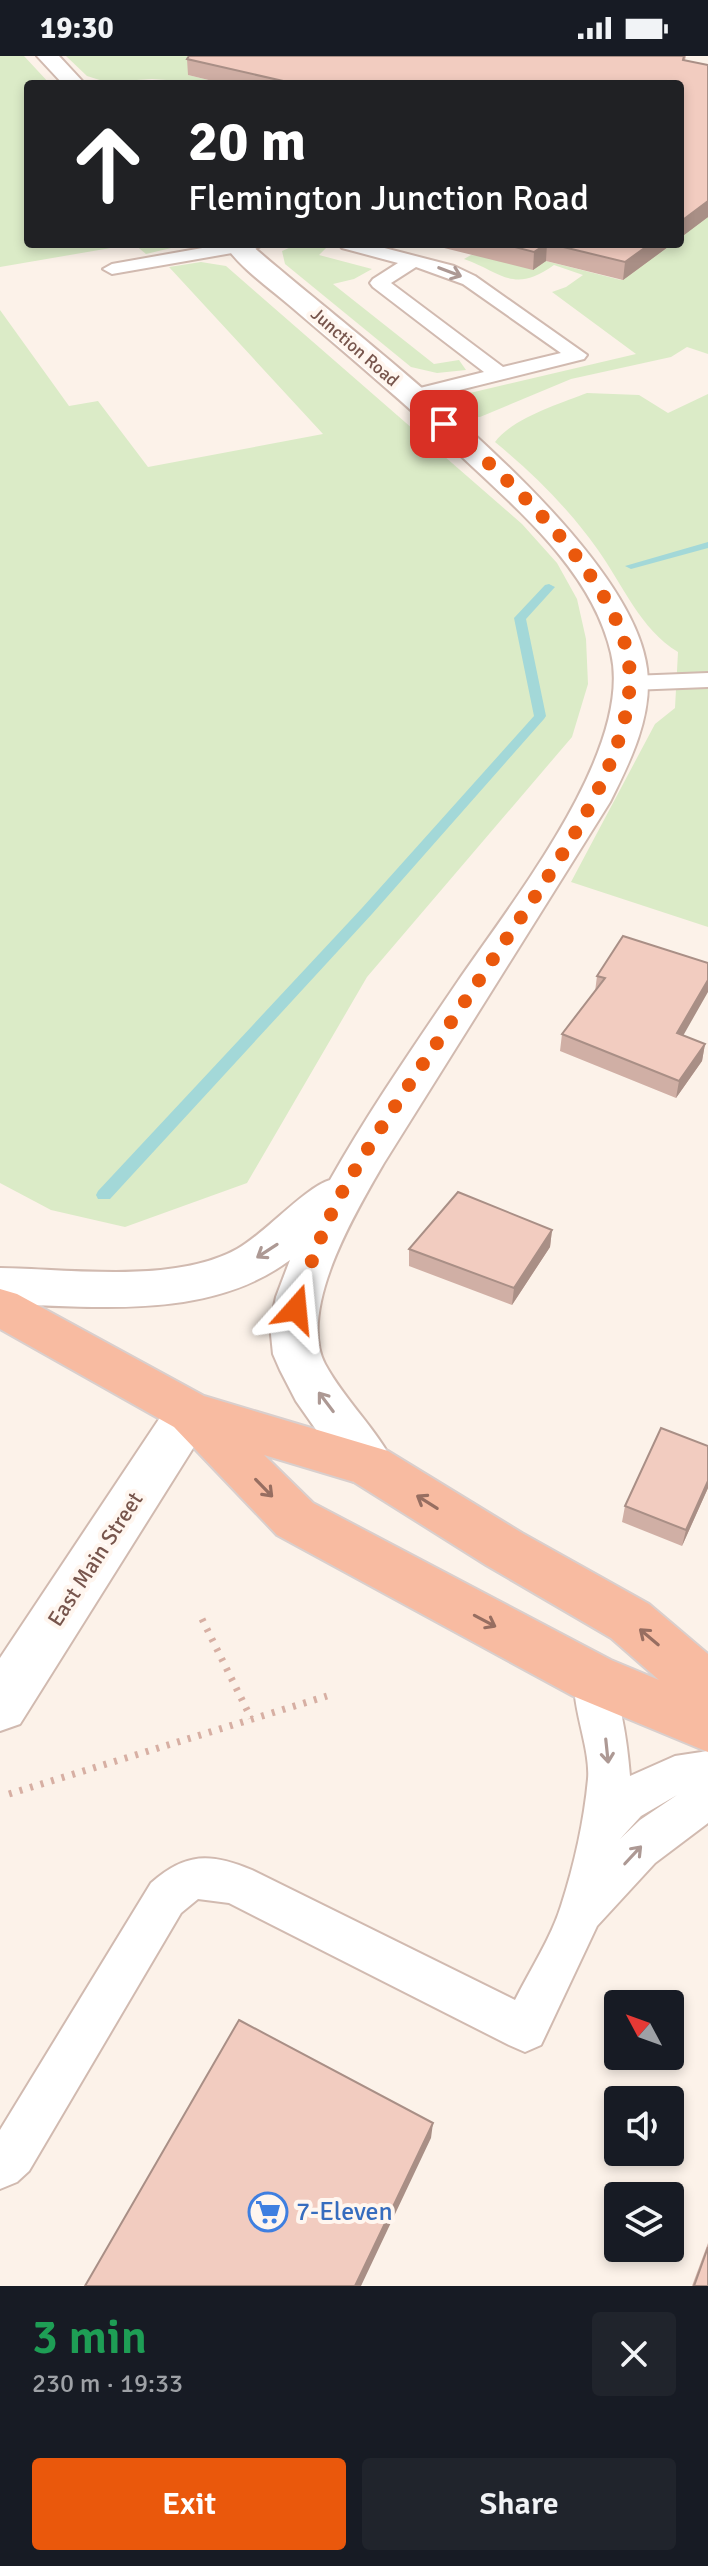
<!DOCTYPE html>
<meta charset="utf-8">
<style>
:root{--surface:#171b24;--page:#20242c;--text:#f1f3f6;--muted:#9ea1a6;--accent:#ea580c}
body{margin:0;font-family:Signika,sans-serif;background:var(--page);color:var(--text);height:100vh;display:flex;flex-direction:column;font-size:30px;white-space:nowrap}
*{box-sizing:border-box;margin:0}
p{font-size:26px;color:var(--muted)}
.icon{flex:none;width:44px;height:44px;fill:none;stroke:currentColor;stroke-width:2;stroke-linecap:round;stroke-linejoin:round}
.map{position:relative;height:2230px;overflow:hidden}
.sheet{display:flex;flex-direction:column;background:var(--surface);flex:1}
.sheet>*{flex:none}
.hud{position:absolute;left:24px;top:24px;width:660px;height:168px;border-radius:8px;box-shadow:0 4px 12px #0003;background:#202124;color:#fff;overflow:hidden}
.needle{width:52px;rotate:311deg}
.controls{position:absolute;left:604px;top:1934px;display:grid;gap:16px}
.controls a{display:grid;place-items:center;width:80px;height:80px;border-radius:8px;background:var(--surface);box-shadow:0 4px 12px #0003;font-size:40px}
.pin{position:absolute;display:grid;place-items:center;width:68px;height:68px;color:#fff;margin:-34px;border-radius:16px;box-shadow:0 4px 12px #0006}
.me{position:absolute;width:88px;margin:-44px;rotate:18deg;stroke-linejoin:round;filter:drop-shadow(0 0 6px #0008)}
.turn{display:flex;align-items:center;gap:28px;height:168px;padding:0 32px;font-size:36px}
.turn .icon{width:104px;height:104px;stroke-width:2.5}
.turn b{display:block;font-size:56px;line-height:68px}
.round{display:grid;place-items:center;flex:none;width:84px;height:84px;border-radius:8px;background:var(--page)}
.headline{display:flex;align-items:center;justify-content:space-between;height:136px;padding:0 32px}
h1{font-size:48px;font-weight:600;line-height:60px;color:#1e9e55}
.action{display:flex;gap:16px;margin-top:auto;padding:16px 32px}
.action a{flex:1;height:92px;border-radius:8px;background:var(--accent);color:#fff;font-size:32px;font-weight:600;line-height:92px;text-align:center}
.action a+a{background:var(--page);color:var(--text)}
.status{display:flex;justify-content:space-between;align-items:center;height:56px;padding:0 40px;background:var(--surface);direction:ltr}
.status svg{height:22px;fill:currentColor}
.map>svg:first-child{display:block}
.green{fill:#dbebc7}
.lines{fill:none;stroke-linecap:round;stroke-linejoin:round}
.stream{fill:#a3d8d8;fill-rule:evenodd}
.service-casing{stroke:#d1bab0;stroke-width:4}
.tertiary-casing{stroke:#d1bab0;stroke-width:4}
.trunk-casing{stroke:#d9cfcd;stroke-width:4}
.path{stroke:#d7afa3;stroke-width:7;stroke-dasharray:3 8;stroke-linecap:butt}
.service{fill:#fff;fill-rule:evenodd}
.tertiary{fill:#fff;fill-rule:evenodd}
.trunk{fill:#f8bba1;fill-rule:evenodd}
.wall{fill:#d0afa5}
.shaded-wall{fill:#a98f86}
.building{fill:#f2ccc0;stroke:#a98f86;stroke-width:2}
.oneway{stroke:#ad9994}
.oneway2{stroke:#976e61}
.route{stroke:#ea580c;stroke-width:14;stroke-dasharray:0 25.2}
.labels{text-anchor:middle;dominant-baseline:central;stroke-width:8;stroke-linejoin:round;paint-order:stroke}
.far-street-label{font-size:18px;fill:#77554c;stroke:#fff6ef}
.street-label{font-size:22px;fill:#77554c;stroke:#fff6ef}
.near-shop-label{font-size:26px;fill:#366cbe;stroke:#fff6ef;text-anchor:start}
</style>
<div class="status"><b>19:30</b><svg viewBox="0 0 49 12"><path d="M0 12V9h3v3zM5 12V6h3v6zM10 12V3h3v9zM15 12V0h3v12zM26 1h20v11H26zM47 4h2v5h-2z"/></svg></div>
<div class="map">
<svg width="708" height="2230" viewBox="0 0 708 2230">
<rect width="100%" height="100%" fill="#fcf2e9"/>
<path class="green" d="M0,0h24l26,28h-22v160h160l-42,10 -12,-10 -134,23z
M66,0h154l-32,19 37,9 -73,-5 -46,3 -19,-6z
M680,154l28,6v138l-21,-7 -16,10 -100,22 -91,38h-19l-17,-7 -1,-7 14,-7 179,-42 -84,-62 14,-5 17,-12 -29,-10c-41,29 -51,8 -90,-6l7,-4 75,6 75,19 32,-36h27z
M298,188h32l-11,11 53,14 -18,10 -21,5 101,80 25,-4 7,10 -29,3 -26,-6 -126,-103 -3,-13z
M201,206l25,4 296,258 35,39 20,36 9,40 2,45 -16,53 -205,240 -120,206 -122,44 -74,-17 -51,-27v-873l69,96 29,-5 50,66 175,-33 -154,-167z
M587,337l52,2 29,18 40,-19v533l-137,-45 84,-158 20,-16 3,-56c-38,-23 -55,-67 -80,-102 -29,-41 -64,-76 -103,-108 16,-23 66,-39 92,-49z"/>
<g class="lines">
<path class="stream" d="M708,486v6l-77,21 -6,-3z
M549,528l6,3 -29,32 20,97 -2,3 -172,195 -262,285h-12l-2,-4 2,-4 264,-283 172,-192 -20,-98 31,-33z"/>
<g class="service-casing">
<path id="service" d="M225,188h39l-9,5 -143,25 -9,-5 9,-5z
M339,188h30l85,22 21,10 112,79 -3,4 -173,43 -7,-2 -3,-4 3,-4 80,-20 -111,-85 -3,-4 3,-4 25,-16 -56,-15zM416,211l47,17 98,69 -58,14 -112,-84z
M708,617v14l-77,3 -9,-2 -3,-5 3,-5 9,-2z
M592,1604l14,5c15,34 21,74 24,111l45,-20 33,-5v72l-53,40 -58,63 -56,119 -16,7 -16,-7 -280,-142 -31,-4 -17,14 -152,258 -12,11 -17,7v-59l151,-247c35,-31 60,-30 101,-13l263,130c15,-30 36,-62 46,-94 13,-40 23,-85 27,-127 3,-35 -23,-85 -10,-114zM677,1739l-37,25 -20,19 21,-23z"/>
</g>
<g class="tertiary-casing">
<path id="tertiary" d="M37,0h22l26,28h-22z
M224,188h26c102,90 381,292 397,425 6,47 -17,93 -37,133l-226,361c-28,48 -87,147 -59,201 20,37 52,65 70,102l-7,15 -18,6 -18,-6 -56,-80 -16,-31 -7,-16 -3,-29 6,-28 14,-37c-82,61 -194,46 -290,44v-36c70,1 174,16 237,-19 30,-17 67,-61 93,-69 39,-69 84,-134 128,-199 53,-78 176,-231 153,-328 -19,-82 -93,-143 -152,-199 -53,-50 -109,-97 -164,-144 -23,-20 -54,-41 -71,-66z
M190,1336l17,6 8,14 -8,14 -187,298 -20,7v-73l173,-260z"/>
</g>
<g class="trunk-casing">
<path id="trunk" d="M0,1233l17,5 187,102 184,55 134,82 127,71 59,50v98l-135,-56 -296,-161 -103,-108 -174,-98zM264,1399l90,27 132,83 125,73 48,42 -48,-20 -298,-157z"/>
</g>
<path class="path" d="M202,1563l49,99
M9,1738l318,-98"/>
<use href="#service" class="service"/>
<use href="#tertiary" class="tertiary"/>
<use href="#trunk" class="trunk"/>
</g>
<path class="wall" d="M189,0h497l-1,4 23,5v152l-28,21v-154h-455l-37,-9 -1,-16z
M428,188h244l-49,36 -77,-19 -13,9z
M623,880l60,99 22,9 -3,17 -26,37 -116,-47 2,-17 33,-42 2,-16z
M552,1174l-2,17 -38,58 -103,-39v-17z
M708,1390v42l-26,58 -60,-24 3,-16z
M708,2187v43h-16z"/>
<path class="shaded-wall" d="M708,145v16l-28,21v-16z
M546,188h1l-1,17 -13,9 1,-18z
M650,188h22l-49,36 2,-18z
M708,924v12l-33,58 2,-17z
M705,988l-3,17 -26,37 3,-17z
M552,1174l-2,17 -38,58 2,-17z
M708,1425v7l-26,58 4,-16z
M433,2067l-2,15 -70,148h-6z"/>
<path class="building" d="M189,0h495l-1,4 25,5v136l-28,21v-138h-402l5,-3 -96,-22z
M503,188h43l-12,8z
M551,188h99l-25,18z
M623,880l85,27v17l-31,53 28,11 -26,37 -117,-47 43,-56 -8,-2z
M458,1136l94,38 -38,58 -105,-39z
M661,1372l47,18v35l-22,49 -61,-24z
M239,1964l194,103 -78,163h-270z
M708,2191v39h-14z"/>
<defs><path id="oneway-shaft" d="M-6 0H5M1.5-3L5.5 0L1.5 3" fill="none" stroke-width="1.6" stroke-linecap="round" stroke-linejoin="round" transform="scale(2)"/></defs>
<g class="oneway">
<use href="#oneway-shaft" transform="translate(450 216) rotate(21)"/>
<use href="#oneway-shaft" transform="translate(267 1195) rotate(147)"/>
<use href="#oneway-shaft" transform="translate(326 1346) rotate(-127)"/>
<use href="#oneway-shaft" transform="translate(607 1695) rotate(84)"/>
<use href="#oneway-shaft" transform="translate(633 1799) rotate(-47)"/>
</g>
<g class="oneway2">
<use href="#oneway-shaft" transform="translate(264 1432) rotate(46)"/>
<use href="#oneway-shaft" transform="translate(427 1446) rotate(-148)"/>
<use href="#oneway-shaft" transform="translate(485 1565) rotate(28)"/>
<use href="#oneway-shaft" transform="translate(649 1581) rotate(-140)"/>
</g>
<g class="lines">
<path class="route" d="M296,1253c13,-43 30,-90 53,-129 45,-76 97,-149 146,-224 49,-75 153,-210 132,-304 -18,-81 -121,-176 -183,-228"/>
</g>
<defs>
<g id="supermarket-ring" transform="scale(2)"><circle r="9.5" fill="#fff6ef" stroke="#3f7fe0" stroke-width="1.5"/><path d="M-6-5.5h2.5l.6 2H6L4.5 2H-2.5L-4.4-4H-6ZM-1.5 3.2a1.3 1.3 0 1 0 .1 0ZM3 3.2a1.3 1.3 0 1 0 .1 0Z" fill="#3f7fe0"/></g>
</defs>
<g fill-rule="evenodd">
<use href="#supermarket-ring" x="268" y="2156"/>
</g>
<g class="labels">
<g class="far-street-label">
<text transform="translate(355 291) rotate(41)">Junction Road</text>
</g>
<g class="street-label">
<text transform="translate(95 1503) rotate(-57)">East Main Street</text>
</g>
<g class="near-shop-label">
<text x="296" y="2156">7-Eleven</text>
</g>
</g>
</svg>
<div class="controls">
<a><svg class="needle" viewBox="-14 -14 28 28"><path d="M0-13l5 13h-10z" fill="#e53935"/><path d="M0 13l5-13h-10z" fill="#9ea1a6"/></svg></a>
<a><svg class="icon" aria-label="sound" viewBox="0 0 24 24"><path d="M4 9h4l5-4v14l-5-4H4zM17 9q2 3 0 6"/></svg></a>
<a><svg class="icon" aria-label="layers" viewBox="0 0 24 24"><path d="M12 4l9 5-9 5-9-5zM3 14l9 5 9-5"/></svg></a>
</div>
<div class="pin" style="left:444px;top:368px;background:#d93025"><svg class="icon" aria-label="arrive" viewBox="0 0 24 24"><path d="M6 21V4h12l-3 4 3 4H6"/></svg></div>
<svg class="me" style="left:296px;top:1253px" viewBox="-20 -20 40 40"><path d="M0-17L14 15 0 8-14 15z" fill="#ea580c" stroke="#fff" stroke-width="4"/></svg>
<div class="hud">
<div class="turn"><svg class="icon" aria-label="ahead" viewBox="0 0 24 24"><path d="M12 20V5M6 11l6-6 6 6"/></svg><div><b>20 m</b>Flemington Junction Road</div></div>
</div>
</div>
<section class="sheet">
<div class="headline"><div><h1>3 min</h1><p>230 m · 19:33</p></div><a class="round"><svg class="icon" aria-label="close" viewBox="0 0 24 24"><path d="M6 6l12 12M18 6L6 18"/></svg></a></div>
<div class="action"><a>Exit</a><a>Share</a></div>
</section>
